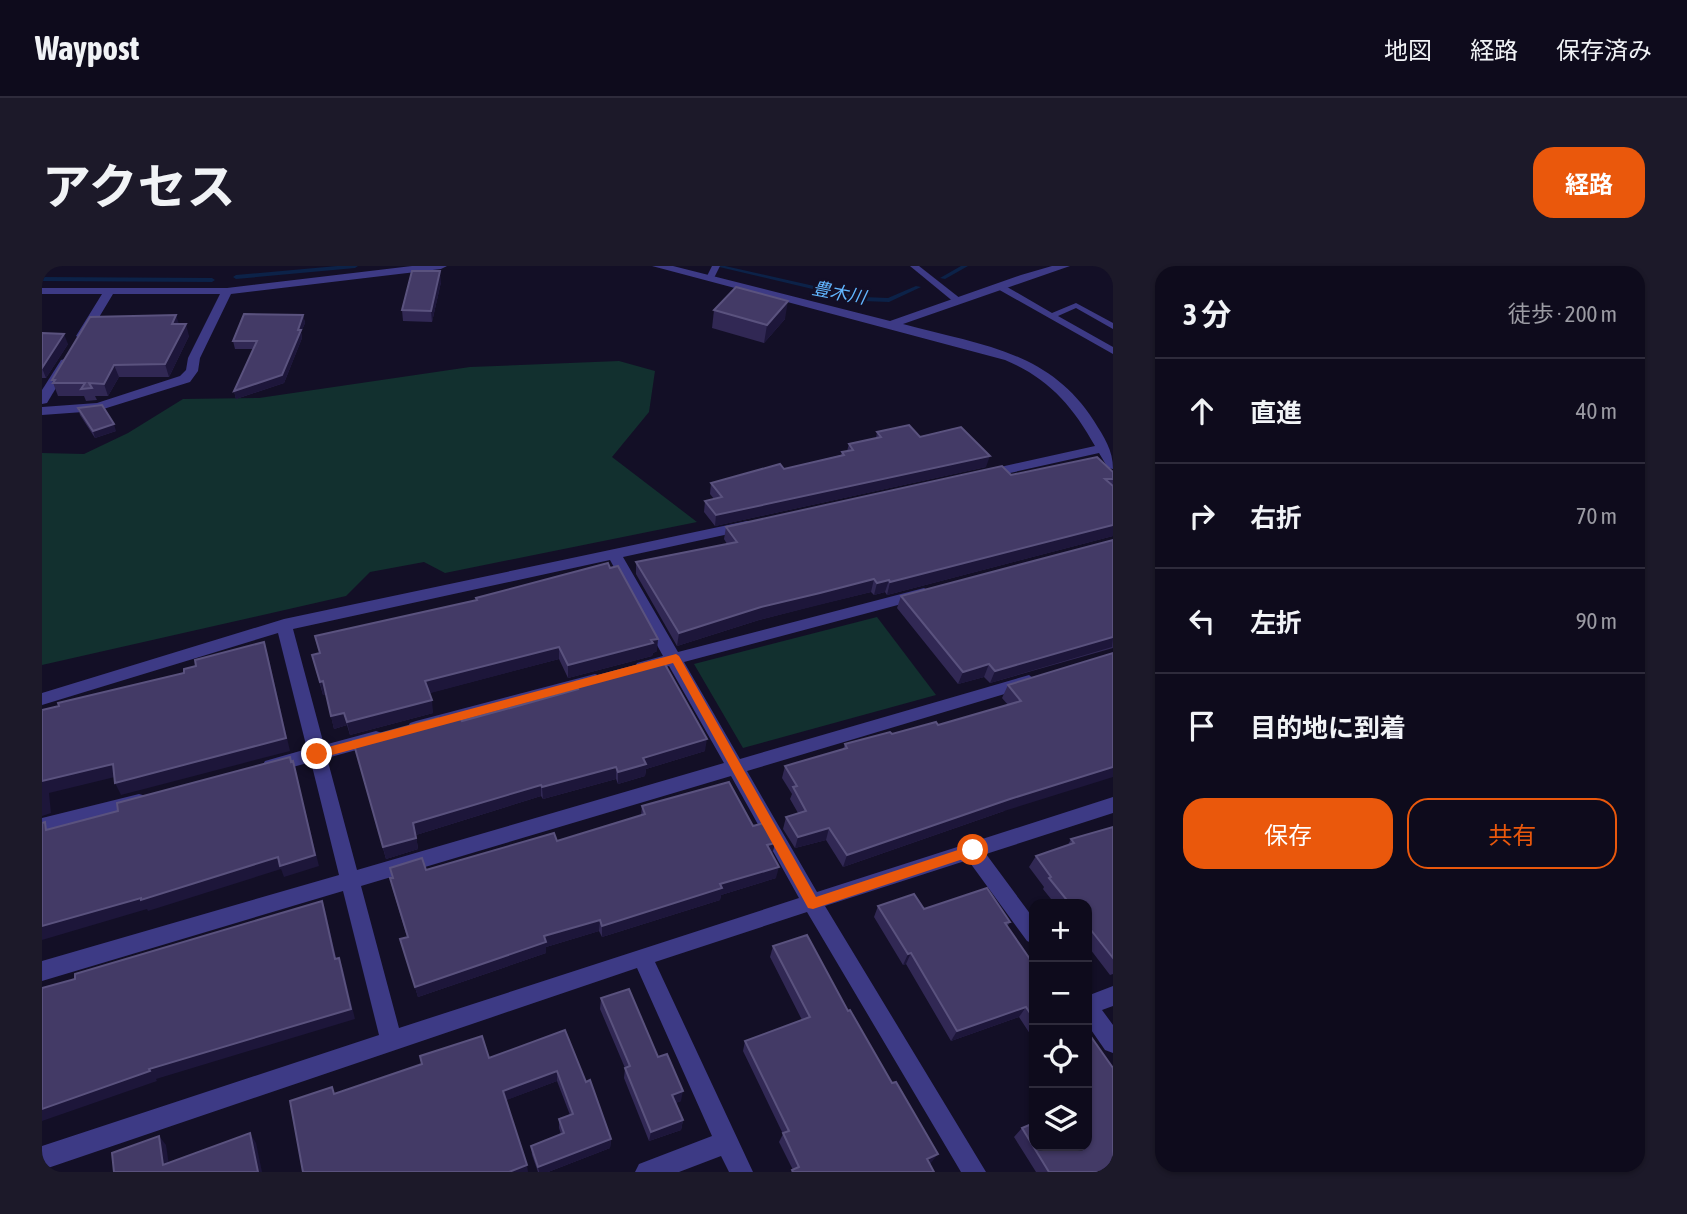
<!DOCTYPE html>
<html lang="ja">
<meta charset="utf-8">
<style>
:root{--surface:#0e0b1c;--page:#1c1929;--text:#f1f3f6;--muted:#9b9ba3;--line:#2e2b3b;--accent:#ea580c}
body{margin:0;font-family:"Asap Condensed","Noto Sans JP",sans-serif;background:var(--page);color:var(--text)}
.controls{position:absolute;right:21px;bottom:21px;display:grid;overflow:hidden;border-radius:14px;box-shadow:0 2px 5px #0004}
.controls button{width:63px;height:63px;display:grid;place-items:center;padding:0;border:0;border-bottom:2px solid var(--line);background:var(--surface);color:var(--text);font:35px sans-serif}
.stop{position:absolute;width:21px;height:21px;margin:-16px;border:5px solid #ea580c;border-radius:50%;background:#fff}
.stop.end{background:#ea580c;border-color:#fff;box-shadow:0 2px 7px #0008}
.list{margin:0;padding:0;list-style:none}
h2{display:flex;justify-content:space-between;align-items:center;height:91px;margin:0;padding:0 28px;font-size:30px}
h2 small{font-size:23px;font-weight:400;color:var(--muted)}
.list li{display:grid;grid-template-columns:46px 1fr auto;gap:21px;align-items:center;box-sizing:border-box;height:105px;padding:0 28px;border-top:2px solid var(--line)}
.list b{display:block;font-size:26px;white-space:nowrap}
.list em{font-size:23px;font-style:normal;color:var(--muted)}
.actions{display:flex;gap:14px;padding:21px 28px}
.actions a{flex:1;padding:16px 0;border:2px solid var(--accent);border-radius:21px;text-align:center;font-size:24px;color:var(--accent)}
.actions .main{background:var(--accent);color:#fff}
.icon{flex:none;width:38px;height:38px;fill:none;stroke:currentColor;stroke-width:2;stroke-linecap:round;stroke-linejoin:round}
.map{position:relative;flex:none;width:1071px;height:906px;overflow:hidden;border-radius:21px}
header{display:flex;align-items:center;gap:42px;box-sizing:border-box;height:98px;padding:0 35px;background:var(--surface);border-bottom:2px solid var(--line)}
header strong{font-size:33px}
nav{display:flex;gap:38px;margin-inline-start:auto;font-size:24px}
.intro{display:flex;align-items:center;justify-content:space-between;box-sizing:border-box;height:168px;padding:0 42px}
h1{margin:0;font-size:49px}
.button{padding:18px 32px;border-radius:21px;background:var(--accent);color:#fff;font-size:24px;font-weight:700}
main{display:flex;gap:42px;padding:0 42px}
aside{flex:1;background:var(--surface);border-radius:21px;box-shadow:0 2px 5px #0004}
.map>svg:first-child{display:block}
.green{fill:#12302f}
.lines{fill:none;stroke-linecap:round;stroke-linejoin:round}
.stream{fill:#0c2248;fill-rule:evenodd}
.service{fill:#3d3a85;fill-rule:evenodd}
.minor{fill:#3d3a85;fill-rule:evenodd}
.wall{fill:#312854}
.shaded-wall{fill:#1d163a}
.building{fill:#433a66;stroke:#5a527e;stroke-width:2}
.route{fill:#ea580c}
.labels{text-anchor:middle;stroke-width:5;stroke-linejoin:round;paint-order:stroke}
.far-water-label{font-size:18px;font-style:italic;fill:#62b6ff;stroke:#130f26}
</style>
<header>
<strong>Waypost</strong>
<nav><a>地図</a><a>経路</a><a>保存済み</a></nav>
</header>
<div class="intro"><h1>アクセス</h1><a class="button">経路</a></div>
<main>
<div class="map">
<svg width="1071" height="906" viewBox="0 0 1071 906">
<rect width="100%" height="100%" fill="#130f26"/>
<!-- green -->
<g class="green">
<polygon points="577,95 613,105 607,146 570,191 655,256 403,307 382,296 328,306 304,330 0,399 0,187 42,188 86,167 141,133 217,132 428,101"/>
<polygon points="835,351 894,429 701,482 652,398"/>
</g>
<g class="lines">
<!-- stream -->
<g class="stream">
<polygon points="295,0 316,0 313,2 194,13 191,11 194,9"/>
<polygon points="673,0 683,0 821,31 846,32 874,20 879,21 847,36 821,35"/>
<polygon points="919,0 926,0 903,13 898,12"/>
<polygon points="0,11 170,12 173,14 170,16 0,15"/>
</g>
<!-- service -->
<g class="service">
<polygon points="670,0 678,0 671,14 665,14 664,12"/>
<polygon points="868,0 877,0 919,33 919,37 913,37"/>
<polygon points="954,18 960,18 1010,47 1034,37 1071,57 1071,63 1034,42 1016,50 1071,81 1071,88 954,22"/>
</g>
<!-- minor -->
<g class="minor">
<polygon points="370,0 405,0 399,3 189,28 158,92 156,105 148,116 55,145 0,149 0,141 55,137 138,110 144,104 146,92 178,28 71,28 44,73 40,74 34,70 60,28 0,28 0,22 185,22"/>
<path d="M610,0H631L848,55L979,9L1010,0H1028L861,58C936,79 1006,83 1052,155C1062,171 1071,184 1071,203L1066,202L1057,187L941,213L936,212V206L1053,180C1030,139 1006,112 963,94Z"/>
<polygon points="23,93 29,97 5,137 0,138 0,124 19,94"/>
<path d="M705,255L710,257L712,260L710,263L581,291L636,386L882,322L890,327L882,332L642,396L698,493L987,409L995,415L993,419L705,505L775,626L1071,531V547L944,588L992,653V678L985,675L926,594L783,640L944,906H919L765,646L613,696L711,906H687L679,890L637,906H593L597,898L670,870L595,702L0,904V880L337,769L301,625L0,715V695L297,609L269,496L229,507L223,505L220,500L223,495L265,483L236,367L0,439V427L242,353ZM568,294L621,390L595,397L593,401L601,407L627,400L682,497L315,604L285,492L340,477L343,472L340,467L334,465L282,479L251,363ZM689,510L757,632L357,762L319,620Z"/>
<polygon points="553,408 559,410 561,414 559,418 374,469 368,467 365,462 368,457 374,455"/>
<polygon points="97,528 104,530 106,535 104,540 0,568 0,552"/>
<polygon points="1071,720 1071,740 1060,744 1071,759 1071,787 1063,784 1045,758 1045,730"/>
</g>
</g>
<!-- wall -->
<g class="wall">
<polygon points="399,16 390,56 361,55 360,44"/>
<polygon points="672,44 743,53 722,77 670,62"/>
<polygon points="261,49 263,57 259,66 260,72 242,117 194,133 192,125 212,83 193,83 191,75"/>
<polygon points="137,58 147,70 127,111 77,111 66,130 53,130 55,134 44,135 42,130 16,130 10,114"/>
<polygon points="0,67 26,78 4,112 0,112"/>
<polygon points="36,142 74,165 53,172 38,149"/>
<polygon points="835,166 878,171 944,201 673,260 662,246 663,235 672,233 668,228 669,217 742,203 799,189 800,186 805,185 807,178 834,172"/>
<polygon points="1071,206 1071,270 845,329 843,326 832,329 829,326 775,339 717,354 635,380 594,308 594,296 685,278 682,273 684,261 969,209"/>
<polygon points="1071,274 1071,382 948,417 942,411 916,418 855,342 859,330"/>
<polygon points="434,332 615,385 611,387 610,390 526,412 517,393 387,427 391,447 308,469 305,459 292,463 284,428 281,429 270,389 434,335"/>
<polygon points="1071,387 962,545 801,601 784,574 753,582 741,563 744,551 756,547 748,533 750,528 740,512 743,500 801,483 803,478 896,459 966,439 960,432 966,419"/>
<polygon points="533,416 663,485 604,503 603,510 576,518 574,513 501,533 499,530 374,569 376,583 344,593 311,475 397,456 420,455 472,441 533,424"/>
<polygon points="600,540 711,560 733,577 730,588 734,612 679,629 678,634 560,671 557,665 504,681 504,687 376,731 358,673 365,671 351,624 348,612 350,612 348,602 384,604 515,575 599,549"/>
<polygon points="1071,561 1071,708 1068,709 1045,679 1045,638 1013,638 1001,623 1002,621 987,601 994,590 1026,579 1029,573"/>
<polygon points="836,640 882,643 968,656 965,661 990,696 992,696 992,774 977,751 909,775 864,698 861,699 832,651"/>
<polygon points="731,680 889,897 888,898 892,906 749,906 751,904 737,876 741,868 701,785 703,775 760,754 728,691"/>
<polygon points="559,732 616,791 639,835 633,837 641,854 639,864 607,875 582,812 583,802 558,743"/>
<polygon points="523,764 544,816 569,873 568,882 506,906 496,906 490,889 489,880 519,868 517,862 517,853 528,849 515,815 464,834 293,827 447,792"/>
<polygon points="1045,765 1071,906 994,906 972,871 980,862 1045,880"/>
</g>
<!-- shaded-wall -->
<g class="shaded-wall">
<polygon points="398,5 399,16 390,56 389,45"/>
<polygon points="746,35 743,53 722,77 725,59"/>
<polygon points="134,49 138,61 130,58"/>
<polygon points="261,49 263,57 259,66 260,72 242,117 194,133 192,125 256,64"/>
<polygon points="144,58 147,70 127,111 123,98"/>
<polygon points="22,68 26,78 4,112 0,102"/>
<polygon points="72,99 77,111 66,130 62,118"/>
<polygon points="72,158 74,165 53,172 51,165"/>
<polygon points="948,190 944,201 673,260 674,249"/>
<polygon points="1071,259 1071,270 845,329 848,316"/>
<polygon points="832,313 829,326 717,354 635,380 637,367 719,341"/>
<polygon points="847,314 843,326 832,329 835,317"/>
<polygon points="1071,371 1070,381 948,417 953,405"/>
<polygon points="616,373 615,385 611,387 610,390 526,412 526,399"/>
<polygon points="222,376 226,389 248,485 79,529 73,517"/>
<polygon points="517,381 517,393 385,428 383,415"/>
<polygon points="947,398 942,411 916,418 921,406"/>
<polygon points="281,415 284,428 281,429 278,416"/>
<polygon points="390,434 391,447 308,469 305,456"/>
<polygon points="302,447 305,459 292,463 289,450"/>
<polygon points="665,473 663,485 604,503 603,510 576,518 576,506 601,492"/>
<polygon points="251,495 277,600 242,611 239,603 106,645 105,643 0,674 0,660"/>
<polygon points="71,498 77,510 7,527 9,547 0,550 0,515"/>
<polygon points="574,501 574,513 501,533 500,521"/>
<polygon points="1071,501 1071,511 962,545 801,601 805,589 968,533"/>
<polygon points="499,519 499,530 374,569 376,583 344,593 341,581 371,557"/>
<polygon points="787,562 784,574 753,582 756,571"/>
<polygon points="733,577 730,589 725,579"/>
<polygon points="737,601 734,612 679,629 678,634 560,671 560,660 678,618"/>
<polygon points="280,635 284,647 297,704 293,693"/>
<polygon points="558,654 557,665 504,681 504,687 376,731 373,721 502,670"/>
<polygon points="869,687 864,698 861,699 866,688"/>
<polygon points="297,692 301,703 313,753 114,813 115,815 0,855 0,843 107,803"/>
<polygon points="984,741 977,751 909,775 915,765"/>
<polygon points="515,805 515,815 462,835 461,825"/>
<polygon points="641,825 639,835 628,839 630,829"/>
<polygon points="641,854 639,864 607,875 609,866"/>
<polygon points="208,867 214,877 220,906 216,906"/>
<polygon points="117,870 124,879 128,906 121,899"/>
<polygon points="569,873 568,882 506,906 497,906 496,901"/>
<polygon points="896,888 889,897 878,902 885,893"/>
<polygon points="485,899 486,906 467,906"/>
</g>
<!-- building -->
<g class="building">
<polygon points="370,5 398,5 389,45 360,44"/>
<polygon points="694,21 746,35 725,59 672,44"/>
<polygon points="202,48 261,49 256,64 259,64 240,109 192,125 215,75 191,75"/>
<polygon points="134,49 130,58 144,58 123,98 72,99 62,118 47,117 50,122 39,123 43,117 11,117 13,114 10,114 48,51"/>
<polygon points="0,67 22,68 0,102"/>
<polygon points="60,139 72,158 51,165 36,142"/>
<polygon points="867,159 878,171 919,161 948,190 674,249 663,235 680,231 669,217 738,198 742,203 802,189 800,186 811,184 807,178 839,171 835,166"/>
<polygon points="1055,191 1071,206 1071,213 1063,213 1071,220 1071,259 848,316 847,314 835,317 832,313 778,327 719,341 637,367 594,296 695,276 684,261 960,200 969,209"/>
<polygon points="1071,274 1071,371 953,405 947,398 921,406 859,330"/>
<polygon points="566,297 568,302 576,300 616,373 609,374 611,377 526,399 517,381 383,415 390,434 305,456 302,447 289,450 281,415 278,416 270,389 278,387 273,370 435,334 434,332"/>
<polygon points="222,376 244,472 73,517 71,498 0,515 0,444 17,440 16,437 142,407 142,403 154,400 153,394"/>
<polygon points="1071,387 1071,501 968,533 805,589 787,562 756,571 744,551 764,545 751,521 755,520 743,500 805,482 803,478 848,466 850,468 894,456 896,459 979,435 966,419"/>
<polygon points="620,393 665,473 601,492 604,498 576,506 574,501 500,521 499,519 371,557 374,572 341,581 311,475 396,452 397,456 418,451 420,455 472,441 536,423 533,416"/>
<polygon points="248,491 249,496 251,495 273,589 238,600 236,591 99,634 99,632 0,660 0,557 3,556 4,564 76,545 75,537"/>
<polygon points="687,516 711,560 722,557 733,577 725,579 737,601 678,618 680,622 560,660 558,654 502,670 504,676 373,721 358,673 366,671 348,612 351,612 348,602 380,592 384,604 512,567 515,575 603,548 600,540"/>
<polygon points="1071,561 1071,692 1045,659 1045,638 1028,638 1007,612 1009,611 994,590 1032,577 1029,573"/>
<polygon points="945,622 968,656 963,657 990,696 992,696 992,753 984,741 915,765 869,687 866,688 836,640 872,628 882,643"/>
<polygon points="280,635 293,693 297,692 309,743 107,803 108,805 0,843 0,722 33,713 33,708"/>
<polygon points="765,669 806,745 808,744 850,817 854,816 896,888 885,893 892,906 751,906 750,904 757,901 741,867 747,865 703,775 768,751 731,680"/>
<polygon points="587,723 616,791 625,788 641,825 630,829 641,854 609,866 583,802 588,800 559,732"/>
<polygon points="523,764 544,816 548,814 569,873 496,901 489,880 522,867 517,853 531,848 515,805 461,825 485,899 467,906 261,906 248,835 290,821 292,828 380,798 378,790 440,770 447,792"/>
<polygon points="1045,765 1071,802 1071,906 1007,906 980,862 992,857 992,880 1045,880 1045,834 1048,832 1045,828"/>
<polygon points="208,867 216,906 72,906 70,887 117,870 121,899"/>
</g>
<!-- route -->
<polygon class="route" points="634,388 637,390 774,631 931,579 937,584 936,588 771,643 766,642 631,397 275,493 269,488 275,484"/>
<g class="labels">
<!-- far-water labels -->
<g class="far-water-label">
<text transform="translate(797 27) rotate(11)" y="6">豊木川</text>
</g>
</g>
</svg>
<div class="controls">
<button>+</button>
<button>−</button>
<button><svg class="icon" aria-label="locate" viewBox="0 0 24 24"><circle cx="12" cy="12" r="6"/><path d="M12 2v4M12 18v4M2 12h4M18 12h4"/></svg></button>
<button><svg class="icon" aria-label="layers" viewBox="0 0 24 24"><path d="M12 4l9 5-9 5-9-5zM3 14l9 5 9-5"/></svg></button>
</div>
<div class="stop" style="left:931px;top:584px"></div>
<div class="stop end" style="left:275px;top:488px"></div>
</div>
<aside>
<h2>3 分<small>徒歩 · 200 m</small></h2>
<ul class="list">
<li><svg class="icon" aria-label="ahead" viewBox="0 0 24 24"><path d="M12 20V5M6 11l6-6 6 6"/></svg><div><b>直進</b></div><em>40 m</em></li>
<li><svg class="icon" aria-label="right" viewBox="0 0 24 24"><path d="M7 20v-9h11M14 6l5 5-5 5"/></svg><div><b>右折</b></div><em>70 m</em></li>
<li><svg class="icon" aria-label="left" viewBox="0 0 24 24"><path d="M17 20v-9H6M10 6l-5 5 5 5"/></svg><div><b>左折</b></div><em>90 m</em></li>
<li><svg class="icon" aria-label="arrive" viewBox="0 0 24 24"><path d="M6 21V4h12l-3 4 3 4H6"/></svg><div><b>目的地に到着</b></div></li>
</ul>
<div class="actions"><a class="main">保存</a><a>共有</a></div>
</aside>
</main>
